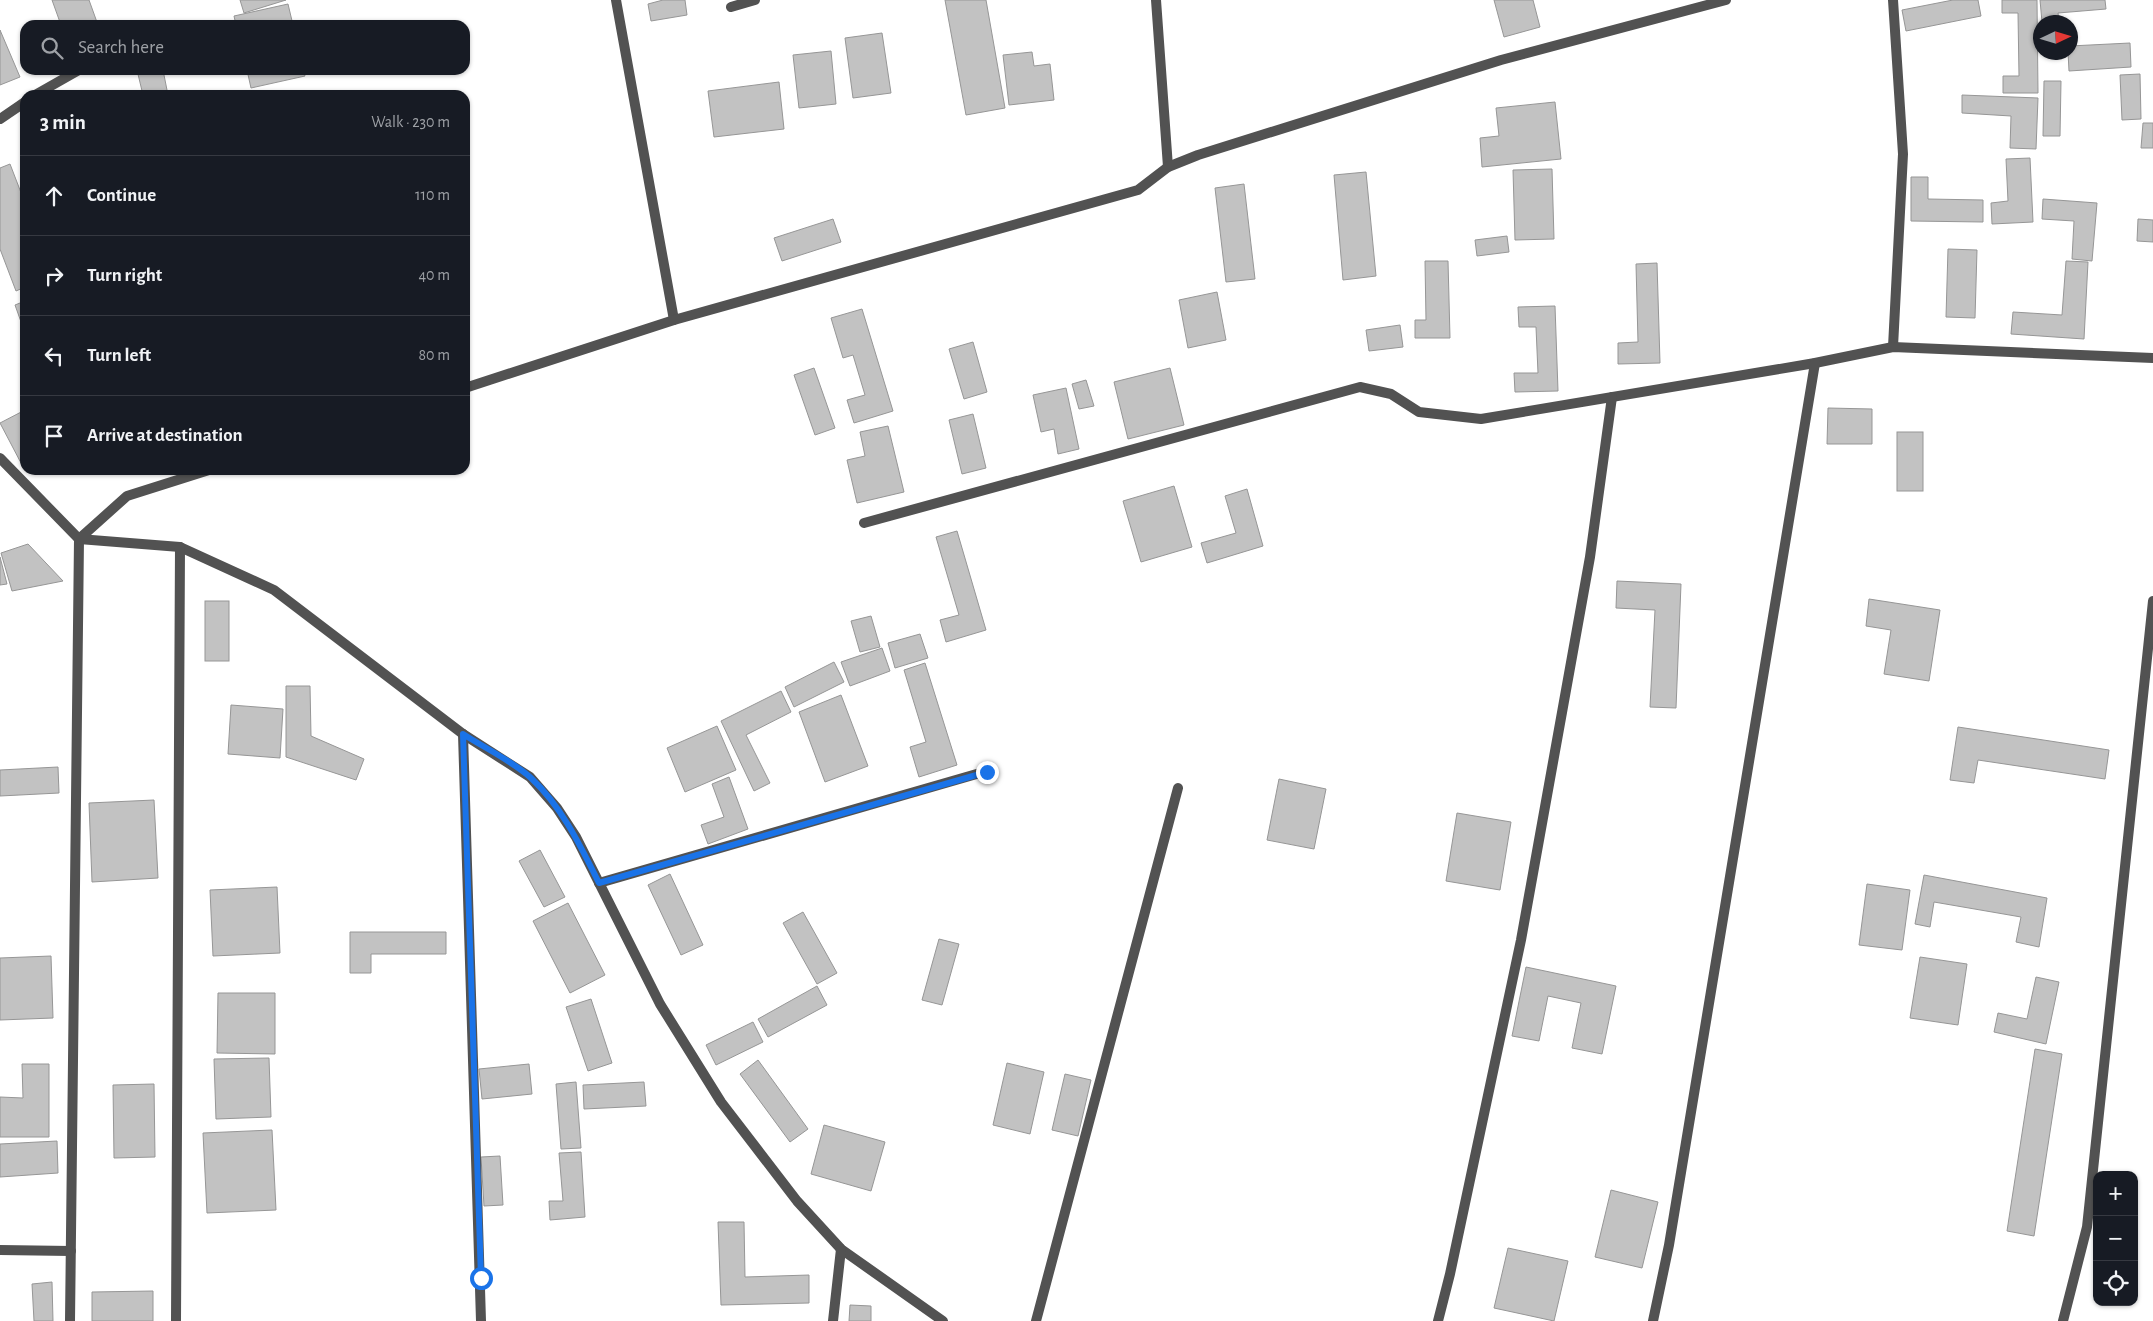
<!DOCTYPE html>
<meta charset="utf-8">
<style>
:root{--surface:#171b24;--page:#20242c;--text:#f1f3f6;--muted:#9ea1a6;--line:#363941}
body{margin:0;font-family:"Alegreya Sans",sans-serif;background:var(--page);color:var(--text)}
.controls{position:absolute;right:15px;bottom:15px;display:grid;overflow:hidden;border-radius:10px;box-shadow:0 1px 4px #0004}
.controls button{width:45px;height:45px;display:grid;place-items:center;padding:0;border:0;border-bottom:1px solid var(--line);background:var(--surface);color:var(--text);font:25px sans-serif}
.compass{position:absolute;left:2033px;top:15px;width:45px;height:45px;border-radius:50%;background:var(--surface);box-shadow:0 1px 4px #0004;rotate:86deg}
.stop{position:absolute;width:15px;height:15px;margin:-11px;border:4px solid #1a73e8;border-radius:50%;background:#fff}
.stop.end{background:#1a73e8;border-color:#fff;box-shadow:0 1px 5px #0008}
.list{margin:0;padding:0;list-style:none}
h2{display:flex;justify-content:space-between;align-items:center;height:65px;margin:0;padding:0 20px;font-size:21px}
h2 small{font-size:16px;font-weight:400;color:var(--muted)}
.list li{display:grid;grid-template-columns:32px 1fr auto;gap:15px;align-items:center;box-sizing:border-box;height:80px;padding:0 20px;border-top:1px solid var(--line)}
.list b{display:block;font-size:19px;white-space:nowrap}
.list em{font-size:16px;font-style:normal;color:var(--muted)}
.icon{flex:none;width:28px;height:28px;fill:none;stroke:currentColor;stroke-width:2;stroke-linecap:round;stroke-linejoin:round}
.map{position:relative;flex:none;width:2153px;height:1321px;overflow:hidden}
.search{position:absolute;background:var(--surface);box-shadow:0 1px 4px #0004;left:20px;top:20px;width:450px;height:55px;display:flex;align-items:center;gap:12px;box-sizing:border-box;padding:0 18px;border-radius:15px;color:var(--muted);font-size:19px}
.panel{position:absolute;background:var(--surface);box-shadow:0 1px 4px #0004;left:20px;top:90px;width:450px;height:385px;border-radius:15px}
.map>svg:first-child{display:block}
.building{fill:#c2c2c2;stroke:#969696}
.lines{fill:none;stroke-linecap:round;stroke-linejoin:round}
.minor{stroke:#525252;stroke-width:10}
.route{stroke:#1a73e8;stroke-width:6}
</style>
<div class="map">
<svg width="2153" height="1321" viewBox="0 0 2153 1321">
<rect width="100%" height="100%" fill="#fff"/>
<!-- building -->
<g class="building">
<polygon points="52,0 89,0 98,25 61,25"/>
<polygon points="240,0 286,0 244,13"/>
<polygon points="663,0 685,0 687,15 651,21 648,4"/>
<polygon points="945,0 986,0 1005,108 966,115"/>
<polygon points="1494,0 1533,0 1540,27 1504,37"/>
<polygon points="1953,0 1978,0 1981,16 1906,31 1902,10"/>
<polygon points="2002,0 2037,0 2038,93 2003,93 2003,76 2019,76 2018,13 2002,13"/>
<polygon points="2040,0 2105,0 2106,9 2058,13 2059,22 2042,22"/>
<polygon points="288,4 293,25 236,25 234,16"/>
<polygon points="0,30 20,77 0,85"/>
<polygon points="882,33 891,93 853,98 845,38"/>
<polygon points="2130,43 2131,67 2069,71 2068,52 2070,52 2070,46"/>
<polygon points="831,51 836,104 799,108 793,55"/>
<polygon points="1032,52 1034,66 1050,64 1054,100 1009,105 1003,55"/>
<polygon points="137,70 163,70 168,95 143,95"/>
<polygon points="247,70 303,70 305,76 251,88"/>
<polygon points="2140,74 2141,119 2122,120 2120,75"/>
<polygon points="2044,81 2061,81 2060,136 2043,136"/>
<polygon points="779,82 784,129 714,137 708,91"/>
<polygon points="1962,95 2038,98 2036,149 2010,148 2011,116 1962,113"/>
<polygon points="1555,102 1561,159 1482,167 1480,138 1499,136 1496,108"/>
<polygon points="2143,123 2153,123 2153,148 2141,148"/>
<polygon points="2030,158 2033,222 1992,224 1991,203 2008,201 2006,159"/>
<polygon points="10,164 25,203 25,287 16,291 0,249 0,168"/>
<polygon points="1552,169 1554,239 1515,240 1513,170"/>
<polygon points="1366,172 1376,276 1343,280 1334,175"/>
<polygon points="1911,177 1928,177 1928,199 1983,200 1983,222 1911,221"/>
<polygon points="1244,184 1255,279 1226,282 1215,188"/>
<polygon points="2043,199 2097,203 2092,261 2072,259 2074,221 2042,219"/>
<polygon points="833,219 841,242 782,261 774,238"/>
<polygon points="2138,219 2153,220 2153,242 2137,241"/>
<polygon points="1507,236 1509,252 1477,256 1475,240"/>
<polygon points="1948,249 1977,250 1975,318 1946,317"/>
<polygon points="1425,261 1448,261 1450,338 1415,338 1415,320 1426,320"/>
<polygon points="2066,261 2088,262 2084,339 2011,334 2013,312 2062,315"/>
<polygon points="1657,263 1660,363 1618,364 1618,343 1638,342 1636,264"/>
<polygon points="1217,292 1226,340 1188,348 1179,300"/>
<polygon points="25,301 25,333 15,305"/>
<polygon points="1555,306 1558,391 1515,392 1514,373 1538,373 1536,327 1519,327 1518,307"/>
<polygon points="862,309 893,411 854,423 847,400 865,395 853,355 843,358 831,318"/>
<polygon points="1400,325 1403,347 1369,351 1366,330"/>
<polygon points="973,342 987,392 964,399 949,349"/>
<polygon points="814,368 835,428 815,435 794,375"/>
<polygon points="1170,368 1184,425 1128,439 1114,382"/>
<polygon points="1086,380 1094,406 1079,409 1072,384"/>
<polygon points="1066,388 1079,449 1058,454 1054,429 1041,432 1033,395"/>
<polygon points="1828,408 1872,409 1872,444 1827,444"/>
<polygon points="25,410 25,461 21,463 0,423"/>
<polygon points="973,414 986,468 962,474 949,420"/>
<polygon points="888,426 904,492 857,503 847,460 865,456 860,432"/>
<rect x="1897" y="432" width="26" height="59"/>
<polygon points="1174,486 1192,547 1141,562 1123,501"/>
<polygon points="1247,489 1263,546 1207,563 1201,543 1236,533 1225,496"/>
<polygon points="957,531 986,630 946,642 940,620 959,615 936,537"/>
<polygon points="28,544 63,581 12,591 1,553"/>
<polygon points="0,557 7,584 0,585"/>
<polygon points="1617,581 1681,584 1676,708 1650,707 1655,610 1616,608"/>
<polygon points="1869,599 1940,610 1929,681 1884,674 1891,630 1866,626"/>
<rect x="205" y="601" width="24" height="60"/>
<polygon points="871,616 880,647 860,652 851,621"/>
<polygon points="920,634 928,658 895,668 888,643"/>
<polygon points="882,648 890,671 850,686 841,662"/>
<polygon points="834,662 844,682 794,707 785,687"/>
<polygon points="925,663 957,765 919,777 910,747 926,742 904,670"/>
<polygon points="286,686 310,686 311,736 364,759 356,780 286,757"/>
<polygon points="781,691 791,712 746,735 770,783 754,791 721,721"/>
<polygon points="841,695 868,766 825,782 799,712"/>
<polygon points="231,705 283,709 280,758 228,754"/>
<polygon points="717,726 736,770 685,792 667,748"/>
<polygon points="1958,727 2109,750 2105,779 1978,760 1974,783 1950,780"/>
<polygon points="58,767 59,793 0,796 0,770"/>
<polygon points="729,777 748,829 708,844 701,825 724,817 712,784"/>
<polygon points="1279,779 1326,789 1314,849 1267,840"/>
<polygon points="154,800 158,878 92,882 89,803"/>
<polygon points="1457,813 1511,822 1500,890 1446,881"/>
<polygon points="540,850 565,897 544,907 519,861"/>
<polygon points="670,874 703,945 681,955 648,885"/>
<polygon points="1924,875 2047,898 2039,947 2016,942 2021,917 1934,902 1930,927 1915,924"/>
<polygon points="1867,884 1910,890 1902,950 1859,945"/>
<polygon points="277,887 280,953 213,956 210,890"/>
<polygon points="568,903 605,975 570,993 533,921"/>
<polygon points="803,912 837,973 817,984 783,923"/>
<polygon points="350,932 446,932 446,954 371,954 371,973 350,973"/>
<polygon points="939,939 959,944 942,1005 922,1000"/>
<polygon points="51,956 53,1018 0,1020 0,958"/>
<polygon points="1920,957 1967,964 1958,1025 1910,1018"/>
<polygon points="1526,967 1616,986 1602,1054 1572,1048 1581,1003 1548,996 1539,1041 1512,1036"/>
<polygon points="2036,977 2059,982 2046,1044 1994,1032 1998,1013 2027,1019"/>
<polygon points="817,986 827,1005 768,1037 758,1019"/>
<polygon points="218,993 275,993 275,1054 217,1053"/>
<polygon points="591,999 612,1063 588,1071 566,1007"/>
<polygon points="753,1022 763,1042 716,1065 706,1045"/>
<polygon points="2035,1049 2062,1054 2034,1236 2007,1231"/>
<polygon points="269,1058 271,1117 216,1119 214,1059"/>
<polygon points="758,1060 808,1129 790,1142 740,1074"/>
<polygon points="1007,1063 1044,1072 1030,1134 993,1125"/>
<polygon points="22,1064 49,1064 49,1137 0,1137 0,1097 23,1098"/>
<polygon points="529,1064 532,1094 482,1099 479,1069"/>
<polygon points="1065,1074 1091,1080 1078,1136 1052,1130"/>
<polygon points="576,1082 581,1148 561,1149 556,1084"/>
<polygon points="644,1082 646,1106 584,1109 583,1085"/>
<polygon points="154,1084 155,1157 114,1158 113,1085"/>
<polygon points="824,1125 885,1142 871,1191 811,1174"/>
<polygon points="272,1130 276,1210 207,1213 203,1133"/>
<polygon points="57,1141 58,1173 0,1177 0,1144"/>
<polygon points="581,1152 585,1217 550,1220 549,1201 563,1201 559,1153"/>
<polygon points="500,1156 503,1205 484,1206 481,1157"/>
<polygon points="1611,1190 1658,1202 1642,1268 1595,1257"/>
<polygon points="718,1222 744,1222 745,1277 809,1275 809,1303 721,1305"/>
<polygon points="1508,1248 1568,1261 1554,1321 1494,1308"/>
<polygon points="52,1282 53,1321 34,1321 32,1284"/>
<polygon points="153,1291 153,1321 92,1321 92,1292"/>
<polygon points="850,1305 871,1306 871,1321 849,1321"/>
</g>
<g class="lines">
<!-- minor -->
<g class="minor">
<polyline points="616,0 674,320"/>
<polyline points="1156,0 1168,167"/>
<polyline points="731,7 755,0"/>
<polyline points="35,95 79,70"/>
<polyline points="0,119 25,102"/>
<polyline points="1893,347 1903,154 1893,0"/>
<polyline points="465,388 674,320 1138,190 1168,167 1198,155 1501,60 1726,0"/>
<polyline points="0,458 79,539 180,547 274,590 463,734 530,777 557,808 576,837 660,1004 721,1102 797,1201 841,1249 943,1321"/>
<polyline points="864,523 1360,387 1391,394 1419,412 1481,419 1815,363 1893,347 2153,358"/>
<polyline points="463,734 481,1321"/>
<polyline points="599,883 987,771"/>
<polyline points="0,1250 71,1251"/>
<polyline points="70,1321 79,539 127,496 209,470"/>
<polyline points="176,1321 180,547"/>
<polyline points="833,1321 841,1249"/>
<polyline points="1036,1321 1178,788"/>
<polyline points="1438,1321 1450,1274 1521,940 1590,557 1612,397"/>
<polyline points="1653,1321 1669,1245 1815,363"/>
<polyline points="2063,1321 2087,1227 2153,601"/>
</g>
</g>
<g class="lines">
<!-- route -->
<path class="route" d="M481,1278L463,734C483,747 514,762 531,778C562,807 580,845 599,883L987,772"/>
</g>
</svg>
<div class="controls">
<button>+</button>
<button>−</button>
<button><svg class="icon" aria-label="locate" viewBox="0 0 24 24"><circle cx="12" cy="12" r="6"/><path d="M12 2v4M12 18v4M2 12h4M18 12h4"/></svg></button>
</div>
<svg class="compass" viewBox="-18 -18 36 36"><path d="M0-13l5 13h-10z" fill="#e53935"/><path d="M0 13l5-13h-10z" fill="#9ea1a6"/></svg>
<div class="stop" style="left:481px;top:1278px"></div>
<div class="stop end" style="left:987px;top:772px"></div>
<div class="search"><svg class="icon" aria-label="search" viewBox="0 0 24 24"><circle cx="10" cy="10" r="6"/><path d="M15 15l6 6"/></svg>Search here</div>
<section class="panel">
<h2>3 min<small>Walk · 230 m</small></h2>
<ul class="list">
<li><svg class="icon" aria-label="ahead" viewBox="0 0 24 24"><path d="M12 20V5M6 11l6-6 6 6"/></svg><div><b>Continue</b></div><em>110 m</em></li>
<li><svg class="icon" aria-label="right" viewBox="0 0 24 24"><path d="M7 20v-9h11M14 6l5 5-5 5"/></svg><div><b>Turn right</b></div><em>40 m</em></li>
<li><svg class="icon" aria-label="left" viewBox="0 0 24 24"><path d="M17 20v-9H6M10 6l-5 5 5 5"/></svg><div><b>Turn left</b></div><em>80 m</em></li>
<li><svg class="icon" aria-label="arrive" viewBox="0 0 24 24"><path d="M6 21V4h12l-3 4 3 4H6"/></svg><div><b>Arrive at destination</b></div></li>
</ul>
</section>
</div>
